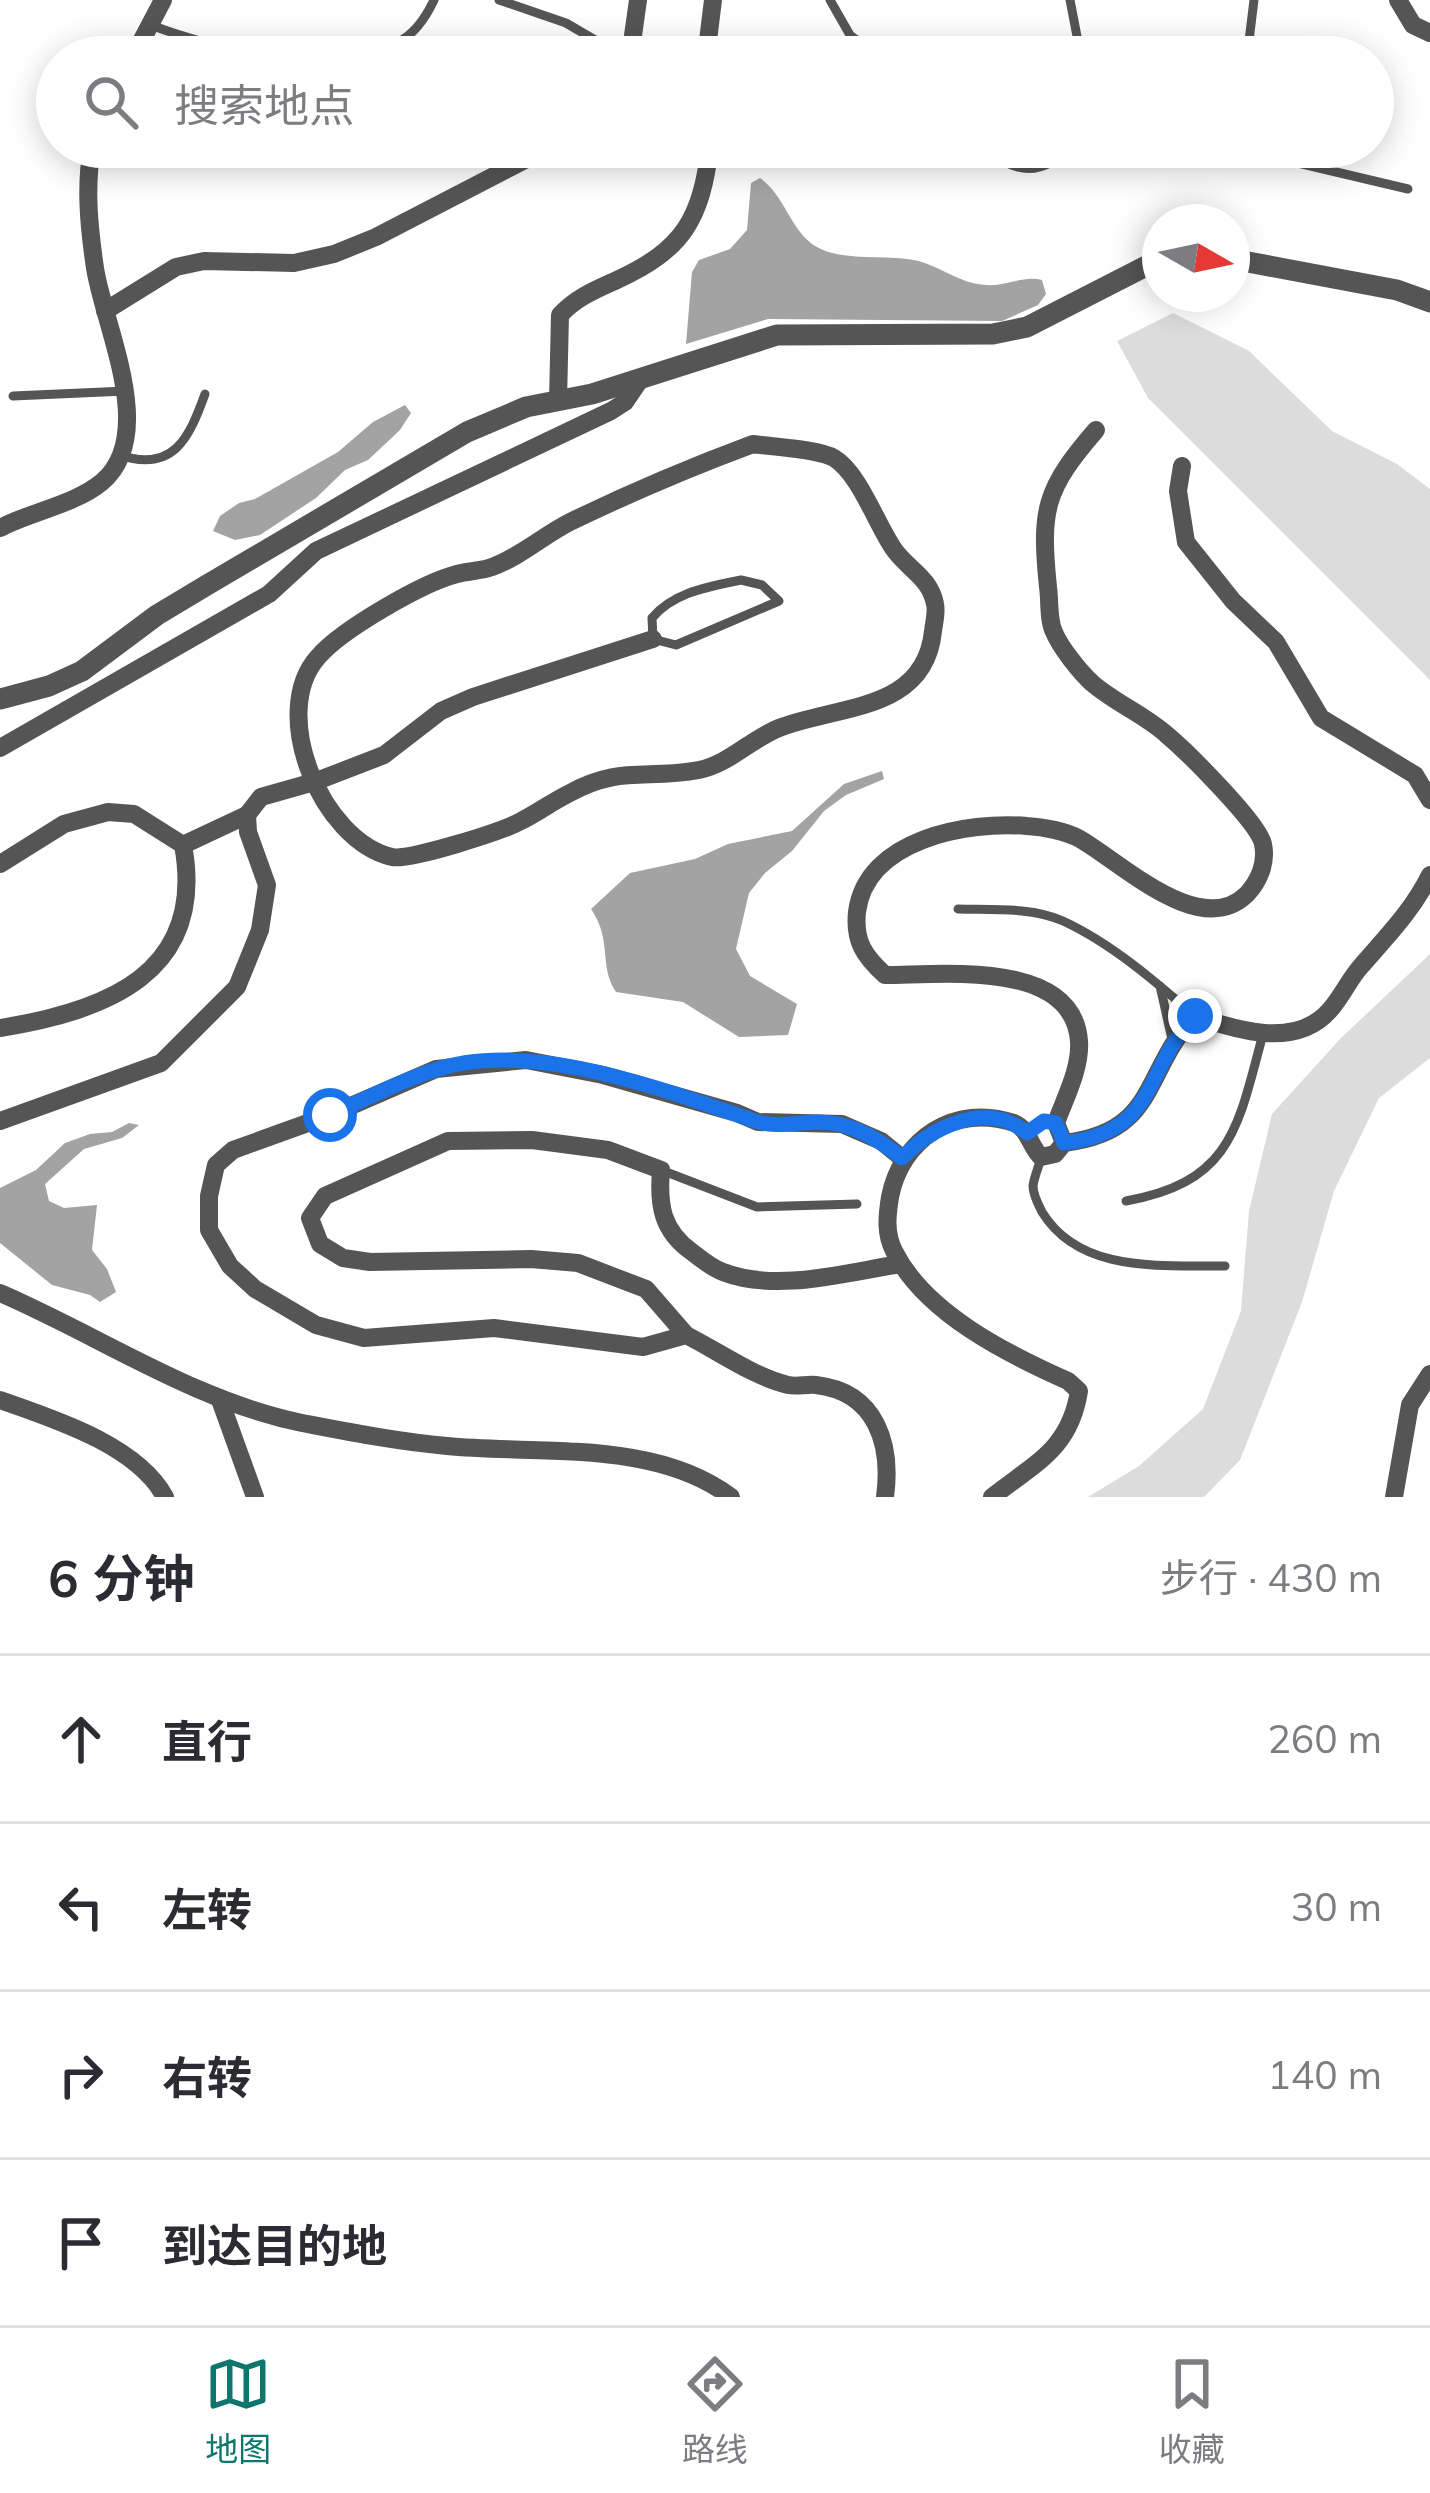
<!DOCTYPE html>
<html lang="zh">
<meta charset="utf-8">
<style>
:root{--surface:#fff;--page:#f7f7f7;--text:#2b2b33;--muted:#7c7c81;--line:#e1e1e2;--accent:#0f766e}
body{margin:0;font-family:Mulish,"Noto Sans SC",sans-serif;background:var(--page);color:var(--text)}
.compass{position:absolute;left:1142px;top:204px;width:108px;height:108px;border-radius:50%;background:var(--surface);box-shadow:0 6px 30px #0003;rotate:99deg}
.stop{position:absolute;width:36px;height:36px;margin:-27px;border:9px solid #1a73e8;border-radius:50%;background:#fff}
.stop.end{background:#1a73e8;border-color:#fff;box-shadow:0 3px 12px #0008}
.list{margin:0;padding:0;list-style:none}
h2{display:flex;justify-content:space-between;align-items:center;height:156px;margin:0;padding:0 48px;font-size:51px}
h2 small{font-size:39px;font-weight:400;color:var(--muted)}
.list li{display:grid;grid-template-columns:78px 1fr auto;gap:36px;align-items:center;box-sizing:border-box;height:168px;padding:0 48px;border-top:3px solid var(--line)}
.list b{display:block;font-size:45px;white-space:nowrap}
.list em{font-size:39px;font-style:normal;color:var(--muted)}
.icon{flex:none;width:66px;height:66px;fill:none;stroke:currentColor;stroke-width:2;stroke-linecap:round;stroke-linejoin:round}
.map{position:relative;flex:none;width:1430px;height:1497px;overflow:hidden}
.search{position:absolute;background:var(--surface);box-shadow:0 6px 30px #0003;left:36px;right:36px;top:36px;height:132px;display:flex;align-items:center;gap:30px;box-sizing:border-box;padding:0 42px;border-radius:66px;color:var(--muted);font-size:45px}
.sheet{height:828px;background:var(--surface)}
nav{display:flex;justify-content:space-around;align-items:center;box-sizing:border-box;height:168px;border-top:3px solid var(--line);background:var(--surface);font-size:33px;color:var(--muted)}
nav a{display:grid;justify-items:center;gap:6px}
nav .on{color:var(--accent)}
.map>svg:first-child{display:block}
.green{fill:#dcdcdc}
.water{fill:#a3a3a3}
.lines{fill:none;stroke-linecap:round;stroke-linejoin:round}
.service{stroke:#555;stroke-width:9}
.minor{stroke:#555;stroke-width:18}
.tertiary{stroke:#555;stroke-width:21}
.route{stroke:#1a73e8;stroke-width:15}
</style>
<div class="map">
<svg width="1430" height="1497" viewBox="0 0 1430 1497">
<rect width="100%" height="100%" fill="#fff"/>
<!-- green -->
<g class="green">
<polygon points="1173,313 1249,351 1332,431 1397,464 1430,489 1430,680 1148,398 1117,341"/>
<polygon points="1430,954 1430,1058 1379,1098 1334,1191 1302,1302 1240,1460 1204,1497 1088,1497 1139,1466 1203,1409 1241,1311 1249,1211 1272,1114 1340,1039"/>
</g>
<!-- water -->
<g class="water">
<path d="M760,178C784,195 789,226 812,244C839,263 883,254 914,260C939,265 960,284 986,285C1005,287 1023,275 1042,280L1046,294L1038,305L1002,321L768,319L686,344L692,272L699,260L730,249L747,230L751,183Z"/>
<polygon points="405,405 411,413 400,430 368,460 345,470 316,498 260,535 235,540 213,531 220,516 239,503 255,499 338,452 373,422"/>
<path d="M882,771L884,779L846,795L824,811L792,851L765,873L749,893L736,949L750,976L797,1004L788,1035L739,1037L683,1002L616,992C598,965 613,941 591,909L630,873L695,859L728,844L792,831L844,784Z"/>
<polygon points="129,1123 139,1125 122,1138 84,1149 45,1184 49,1201 64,1208 97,1205 92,1250 107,1269 116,1292 100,1302 90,1295 52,1285 0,1243 0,1188 36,1170 65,1143 90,1134 112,1132"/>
</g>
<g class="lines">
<!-- service -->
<g class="service">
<polyline points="499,0 566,23 624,57"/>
<polyline points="830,0 850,35 879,57"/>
<polyline points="1070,0 1081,57"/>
<path d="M149,24C211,50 335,74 398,42C415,34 426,17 434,0"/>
<polyline points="1247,57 1254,0"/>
<path d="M990,147C1006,168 1028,175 1052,162L1057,147"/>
<polyline points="1269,147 1281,159 1408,189"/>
<polyline points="13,396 126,391"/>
<path d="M119,455C174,473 189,438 205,394"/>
<path d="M741,580L762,585L779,601L676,645L653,639L652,618C674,592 708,587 741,580Z"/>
<path d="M958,909C992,910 1032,907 1063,921C1111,943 1156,982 1195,1016"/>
<polyline points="1160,986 1172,1039"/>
<path d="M1041,1158C1039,1166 1034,1177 1033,1186C1033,1195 1038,1204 1042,1212C1080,1274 1162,1265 1225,1266"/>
<polyline points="661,1170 757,1207 857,1204"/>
<path d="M1126,1201C1232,1182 1238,1127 1263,1034"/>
</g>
<!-- minor -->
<g class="minor">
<polyline points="1398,0 1413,25 1430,33"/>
<polyline points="133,57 163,0"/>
<polyline points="630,57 638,0"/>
<polyline points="706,57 713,0"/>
<polyline points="105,311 176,267 204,261 294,263 334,254 376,237 550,147"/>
<path d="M558,401L560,315C577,297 595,290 617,280C684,249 701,219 710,147"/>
<path d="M753,444C773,447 818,449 834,458C859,473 876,523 893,548C907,569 930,577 935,604C937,612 934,623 933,631C925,712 838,705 779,728C751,739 729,764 699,770C646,780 620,765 568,794C552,802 537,813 521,821C503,831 409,861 392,857C322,841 268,713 318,657C341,630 422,583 457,574C468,571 481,571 492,567C520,557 544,535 570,522C630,493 691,467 753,444Z"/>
<polyline points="1182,466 1178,491 1186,542 1233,601 1276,642 1321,718 1415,775 1430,800"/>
<path d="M0,528C32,511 74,505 102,482C158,434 104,327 95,268C89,227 85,188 92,147"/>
<polyline points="0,748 269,594 316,551 611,411 625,402 642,377"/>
<polyline points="183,845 247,815"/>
<path d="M0,864L64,824L108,812L134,814L183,845C207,974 105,1011 0,1028"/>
<polyline points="0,1121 161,1063 237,987 260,930 267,885 248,832 247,815 261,797 314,782 384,755 441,711 473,697 653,639"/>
<path d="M1064,1143L1056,1123C1065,1098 1081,1068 1079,1041C1073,959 942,975 885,975C864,956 854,941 857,912C866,839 968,821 1027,826C1043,827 1066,831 1080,839C1123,864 1201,940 1247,894C1259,881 1267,863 1263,844C1259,823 1186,751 1167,735C1145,715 1115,703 1092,683C1080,672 1060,647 1054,632C1048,620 1050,600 1048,587C1040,509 1045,489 1096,430"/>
<path d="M0,1293C102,1337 192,1400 302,1423C349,1432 399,1442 447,1446C539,1455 654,1439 731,1497"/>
<path d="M686,1335L646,1289L578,1263L531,1259L370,1262L343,1258L320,1244L310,1218L325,1196L448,1141L532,1140L608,1150L661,1170C658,1205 662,1231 692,1252C701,1259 712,1268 723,1272C777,1293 847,1272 901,1264"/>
<path d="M0,1400C54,1419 137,1445 165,1497"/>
<polyline points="220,1400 255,1497"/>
<path d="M885,1497C892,1445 877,1392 816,1385C807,1384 797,1387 788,1385C754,1377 718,1351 686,1335L643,1347L494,1328L364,1338L316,1325L255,1289L230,1266L209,1230V1196L216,1165L233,1150L330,1115L436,1069L526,1060L603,1075L737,1113L758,1122L842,1124L881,1141L902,1158"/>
<path d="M992,1497C1035,1463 1070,1449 1079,1391L1068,1381C1007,1354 925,1313 894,1251C885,1233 887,1216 890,1197C901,1139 955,1103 1014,1123C1029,1129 1030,1147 1041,1157L1055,1154L1064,1143C1159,1132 1142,1071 1195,1016C1236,1030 1295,1049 1329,1011C1342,997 1349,979 1362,965C1388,935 1412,911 1430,875"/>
<polyline points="1394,1497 1410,1405 1430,1374"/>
</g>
<!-- tertiary -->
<g class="tertiary">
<polyline points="1232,259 1397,290 1430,302"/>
<polyline points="0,699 49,686 82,671 157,615 207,585 467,432 526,407 592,394 777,335 993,334 1027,327 1160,259"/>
</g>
</g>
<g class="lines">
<!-- route -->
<path class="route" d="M330,1115C364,1100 397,1082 432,1071C529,1037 663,1090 755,1121C775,1128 798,1122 819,1122C851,1122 878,1139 902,1158C933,1126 988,1100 1027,1133L1044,1121L1056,1123L1064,1143C1159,1132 1142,1071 1195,1016"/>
</g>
</svg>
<svg class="compass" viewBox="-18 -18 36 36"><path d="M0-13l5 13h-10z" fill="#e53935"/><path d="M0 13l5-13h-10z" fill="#7c7c81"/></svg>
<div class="stop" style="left:330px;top:1115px"></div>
<div class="stop end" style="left:1195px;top:1016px"></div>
<div class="search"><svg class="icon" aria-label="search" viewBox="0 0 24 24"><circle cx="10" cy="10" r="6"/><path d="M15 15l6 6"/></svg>搜索地点</div>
</div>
<section class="sheet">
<h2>6 分钟<small>步行 · 430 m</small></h2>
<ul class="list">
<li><svg class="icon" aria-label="ahead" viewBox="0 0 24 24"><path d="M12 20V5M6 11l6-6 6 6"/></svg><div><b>直行</b></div><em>260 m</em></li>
<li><svg class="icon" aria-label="left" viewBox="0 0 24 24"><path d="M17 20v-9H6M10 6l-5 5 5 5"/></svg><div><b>左转</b></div><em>30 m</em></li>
<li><svg class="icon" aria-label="right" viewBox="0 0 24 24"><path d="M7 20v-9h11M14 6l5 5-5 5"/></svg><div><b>右转</b></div><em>140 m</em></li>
<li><svg class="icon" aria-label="arrive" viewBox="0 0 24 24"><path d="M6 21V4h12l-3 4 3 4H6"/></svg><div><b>到达目的地</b></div></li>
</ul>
</section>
<nav>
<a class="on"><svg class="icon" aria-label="map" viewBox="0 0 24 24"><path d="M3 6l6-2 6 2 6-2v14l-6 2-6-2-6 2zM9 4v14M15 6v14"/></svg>地图</a>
<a><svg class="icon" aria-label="directions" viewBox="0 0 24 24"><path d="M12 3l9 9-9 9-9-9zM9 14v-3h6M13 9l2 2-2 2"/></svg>路线</a>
<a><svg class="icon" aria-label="saved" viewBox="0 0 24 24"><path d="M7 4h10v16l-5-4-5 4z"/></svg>收藏</a>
</nav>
